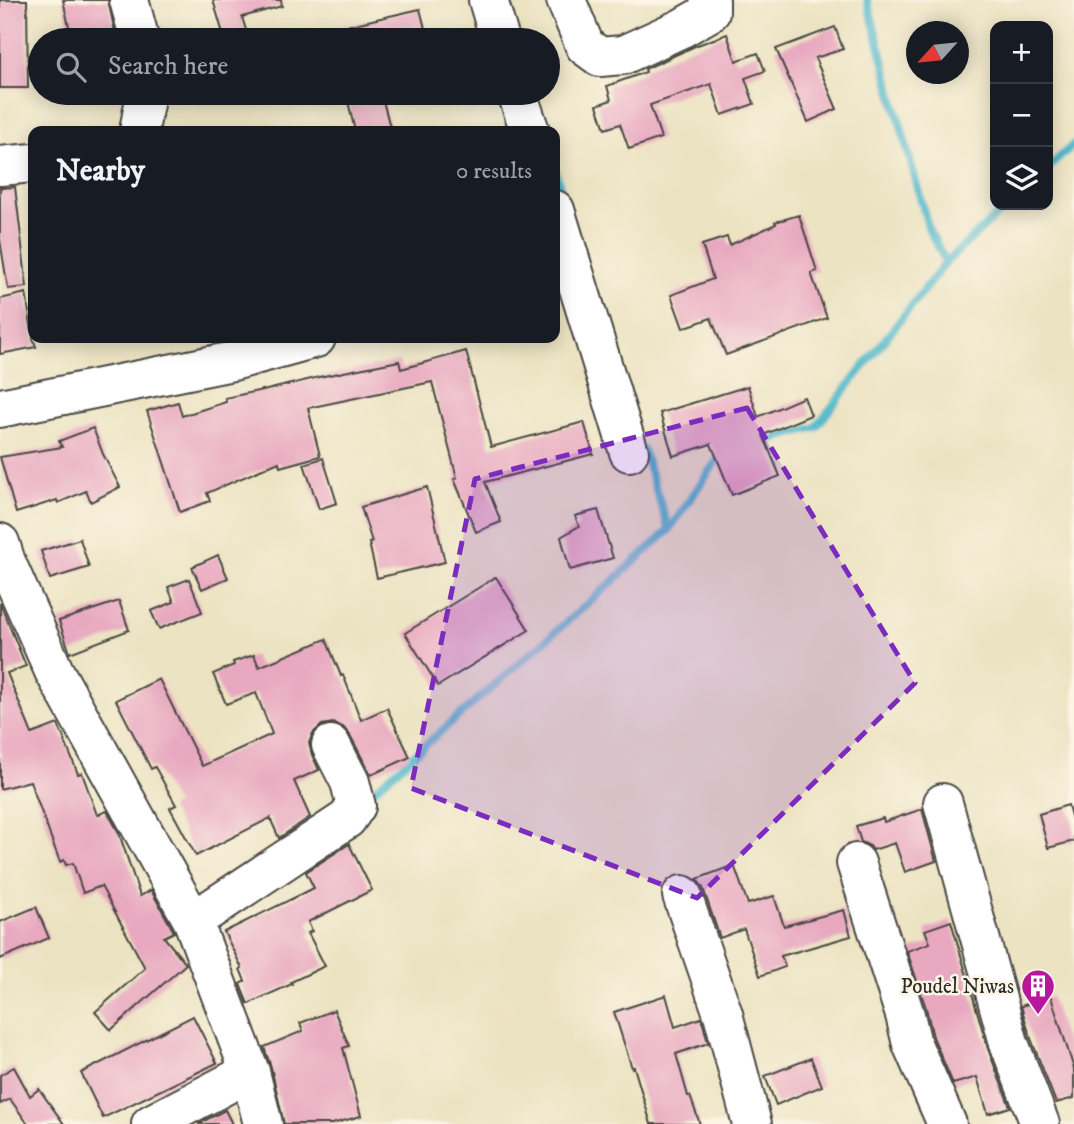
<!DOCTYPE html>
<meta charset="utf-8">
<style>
:root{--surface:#171b24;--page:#20242c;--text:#f1f3f6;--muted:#9ea1a6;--line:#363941}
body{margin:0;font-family:"IM FELL DW Pica",serif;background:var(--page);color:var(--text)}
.controls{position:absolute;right:21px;top:21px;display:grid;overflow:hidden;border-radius:14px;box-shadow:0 4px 18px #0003}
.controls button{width:63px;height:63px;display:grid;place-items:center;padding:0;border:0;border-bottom:2px solid var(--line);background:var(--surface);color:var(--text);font:35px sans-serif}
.compass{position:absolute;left:906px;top:21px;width:63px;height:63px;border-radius:50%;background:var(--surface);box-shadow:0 4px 18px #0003;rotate:243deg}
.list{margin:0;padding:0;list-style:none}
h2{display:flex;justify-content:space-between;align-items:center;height:91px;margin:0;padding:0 28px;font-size:30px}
h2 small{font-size:23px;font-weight:400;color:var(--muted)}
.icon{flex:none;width:38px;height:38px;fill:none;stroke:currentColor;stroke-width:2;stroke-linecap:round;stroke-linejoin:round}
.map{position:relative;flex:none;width:1074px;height:1124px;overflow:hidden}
.search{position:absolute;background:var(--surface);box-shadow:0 4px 18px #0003;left:28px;top:28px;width:532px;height:77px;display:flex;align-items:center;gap:18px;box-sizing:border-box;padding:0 24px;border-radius:38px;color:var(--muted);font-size:26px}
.panel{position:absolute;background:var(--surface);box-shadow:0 4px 18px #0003;left:28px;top:126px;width:532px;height:217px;border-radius:14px}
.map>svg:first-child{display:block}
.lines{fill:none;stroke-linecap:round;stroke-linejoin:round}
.stream{stroke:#4db7cb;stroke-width:8}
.building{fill:#e8a8c0}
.minor-casing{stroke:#484742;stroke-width:42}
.minor{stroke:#fff;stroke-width:38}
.marked{fill:#7b2cbf;fill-opacity:0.2;stroke:#7b2cbf;stroke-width:5;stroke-dasharray:14 9;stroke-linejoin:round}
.labels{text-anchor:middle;stroke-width:5;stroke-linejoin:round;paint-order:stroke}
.poi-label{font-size:21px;fill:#2b2b2b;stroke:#fcf5e5;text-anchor:end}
</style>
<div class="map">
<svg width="1074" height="1124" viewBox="0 0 1074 1124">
<rect width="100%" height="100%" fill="#fcf5e5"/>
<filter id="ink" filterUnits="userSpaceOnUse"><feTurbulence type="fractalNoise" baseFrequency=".0143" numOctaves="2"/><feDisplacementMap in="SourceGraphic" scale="14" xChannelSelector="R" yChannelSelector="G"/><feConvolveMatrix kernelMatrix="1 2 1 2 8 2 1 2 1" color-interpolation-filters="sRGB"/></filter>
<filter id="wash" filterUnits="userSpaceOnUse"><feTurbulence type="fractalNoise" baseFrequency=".00686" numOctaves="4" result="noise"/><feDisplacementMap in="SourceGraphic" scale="28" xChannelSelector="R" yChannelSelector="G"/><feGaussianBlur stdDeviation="1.57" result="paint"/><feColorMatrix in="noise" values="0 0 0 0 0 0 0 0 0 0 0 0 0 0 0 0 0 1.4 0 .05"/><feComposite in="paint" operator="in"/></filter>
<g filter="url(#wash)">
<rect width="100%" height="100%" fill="#ece3c2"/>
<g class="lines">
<!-- stream -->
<g class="stream">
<polyline points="867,0 929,230 946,262"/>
<polyline points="1048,168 1074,144"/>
<polyline points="555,171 564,200"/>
<polyline points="755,444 816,427 946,262 1008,205"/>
<polyline points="643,450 669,530"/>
<polyline points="367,796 609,585 669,530 717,460 727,455"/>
</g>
</g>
<g id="blocks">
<!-- building -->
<g class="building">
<polygon points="0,0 27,0 28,88 0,88"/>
<polygon points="63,0 108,0 115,32 72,40"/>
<polygon points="213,0 281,0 282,6 242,17 249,40 225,40"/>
<polygon points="420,9 428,40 321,40 320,32"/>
<polygon points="835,27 843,49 815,58 837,109 808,122 776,49"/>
<polygon points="727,34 736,61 758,53 765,71 745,78 754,104 722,115 711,84 650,105 661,138 629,149 620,124 605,129 597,105 611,100 607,86 646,72 645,69 695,46"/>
<polygon points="346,93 381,93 391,131 355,131"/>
<polygon points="15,187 27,287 8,289 0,240 0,188"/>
<polygon points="799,215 817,271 811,273 827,318 726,355 711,318 683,328 671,295 713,279 702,245 727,237 730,245 776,224 775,222"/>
<polygon points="26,293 33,338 36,347 0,354 0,299"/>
<polygon points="466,351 491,447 584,422 593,454 485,482 501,522 476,532 454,479 457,478 432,382 308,408 320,456 280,467 279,462 207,493 210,501 180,512 147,411 178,402 182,416 226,402 225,398 263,390 263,391 319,377 399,361 401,369"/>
<polygon points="748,386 758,417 804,397 811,415 763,435 780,476 732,495 711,444 673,456 660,413"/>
<polygon points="93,428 103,454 120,487 91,502 86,491 58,503 57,500 16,513 0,457 62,447 59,441"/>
<polygon points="323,458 337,503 319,509 304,464"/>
<polygon points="427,487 445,562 377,578 369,543 372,542 361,507"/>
<polygon points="598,510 613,558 570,570 561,537 579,526 575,516"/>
<polygon points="80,539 89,567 50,579 41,551"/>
<polygon points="218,555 228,578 202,589 192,567"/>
<polygon points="496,577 529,630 438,686 405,633"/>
<polygon points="189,579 202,612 159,629 151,611 174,602 168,587"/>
<polygon points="119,601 129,630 70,653 59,621"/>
<polygon points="0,603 26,666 7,673 32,734 58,724 78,774 82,773 97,815 107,811 119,833 140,896 151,890 174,932 164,937 186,964 111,1030 95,1012 145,968 101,886 83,893 73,863 66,865 64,860 60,862 30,781 0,789"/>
<polygon points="326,639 341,676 343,675 361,720 387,708 410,757 371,775 350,735 343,727 333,723 322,725 313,733 309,743 312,755 319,770 294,781 310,817 279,838 270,818 196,856 170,808 176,805 155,767 151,769 116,700 159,679 202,766 272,734 256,693 226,704 213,674 234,665 233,662 254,655 259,667"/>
<polygon points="1068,805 1074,827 1074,841 1048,848 1039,814"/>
<polygon points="922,809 936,861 905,872 895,843 873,850 870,846 861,842 856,826 883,818 884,822"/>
<polygon points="349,844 372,890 308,922 312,931 308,933 325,966 291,982 292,984 248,1004 240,984 245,981 240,969 242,968 224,932 314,888 306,872"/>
<polygon points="734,865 748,904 774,896 784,926 844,910 851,936 781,956 785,967 760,976 744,929 720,938 703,888 697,879"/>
<polygon points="36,907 49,938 0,959 0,922"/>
<polygon points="951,921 988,1049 1010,1107 988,1114 977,1077 953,1084 933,1037 926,1008 907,951 930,943 925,930"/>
<polygon points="666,995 675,1027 701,1018 702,1020 708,1043 676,1054 688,1096 690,1096 700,1124 651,1124 634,1067 632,1068 614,1012"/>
<polygon points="1051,997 1074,1069 1074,1098 1056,1103 1030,1036 1021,1006"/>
<polygon points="334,1010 349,1046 343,1048 361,1116 332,1124 284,1124 271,1067 264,1047 303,1031 300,1023"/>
<polygon points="193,1016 217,1063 103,1118 81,1073"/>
<polygon points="811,1058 822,1086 776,1105 765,1076"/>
<polygon points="14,1067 30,1096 39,1089 64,1124 28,1124 10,1099 0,1104 0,1075"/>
<polygon points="225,1110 232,1124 198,1124"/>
</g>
</g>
</g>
<g filter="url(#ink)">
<use href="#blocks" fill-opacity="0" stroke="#484742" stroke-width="2"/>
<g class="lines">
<!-- minor casing -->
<g class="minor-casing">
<g id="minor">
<polyline points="129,0 140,40"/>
<polyline points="488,0 500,40"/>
<polyline points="566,0 585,46 600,57 623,55 682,28 710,12 710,0"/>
<polyline points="517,93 530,131"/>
<polyline points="139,131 146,93"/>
<polyline points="0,166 33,163"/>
<polyline points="555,210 629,452"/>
<polyline points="0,408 233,361 316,338"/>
<polyline points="0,543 6,562 54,671 193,921 250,1072 263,1124"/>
<polyline points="943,803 1009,1043 1040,1124"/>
<polyline points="856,863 905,1015 912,1044 947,1124"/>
<polyline points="682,895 723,1014 752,1124"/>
<polyline points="193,921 347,819 356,806 350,782 331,745"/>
<polyline points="151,1124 250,1072"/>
</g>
</g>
<!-- minor -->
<use href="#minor" class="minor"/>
</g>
</g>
<!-- marked area -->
<path class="marked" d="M747,408L915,683L697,898L411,788L475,479Z"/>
<!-- icons -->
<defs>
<g id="building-pin" transform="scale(1.75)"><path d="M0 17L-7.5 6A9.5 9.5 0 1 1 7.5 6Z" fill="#b5179e" stroke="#fcf5e5"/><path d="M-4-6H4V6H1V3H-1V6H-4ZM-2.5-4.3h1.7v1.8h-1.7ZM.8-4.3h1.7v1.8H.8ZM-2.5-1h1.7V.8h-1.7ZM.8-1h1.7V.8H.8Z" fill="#fff"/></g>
</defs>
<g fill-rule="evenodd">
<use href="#building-pin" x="1038" y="986"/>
</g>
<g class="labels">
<!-- poi labels -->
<g class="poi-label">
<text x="1014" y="993">Poudel Niwas</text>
</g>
</g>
</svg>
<div class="controls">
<button>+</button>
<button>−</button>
<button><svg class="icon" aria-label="layers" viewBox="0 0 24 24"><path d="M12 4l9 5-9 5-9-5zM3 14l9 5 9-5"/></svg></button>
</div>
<svg class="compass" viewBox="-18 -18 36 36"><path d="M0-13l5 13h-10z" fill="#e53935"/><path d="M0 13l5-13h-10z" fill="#9ea1a6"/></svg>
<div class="search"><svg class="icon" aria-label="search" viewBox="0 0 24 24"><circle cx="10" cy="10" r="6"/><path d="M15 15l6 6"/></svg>Search here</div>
<section class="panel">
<h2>Nearby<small>0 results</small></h2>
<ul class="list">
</ul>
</section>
</div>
